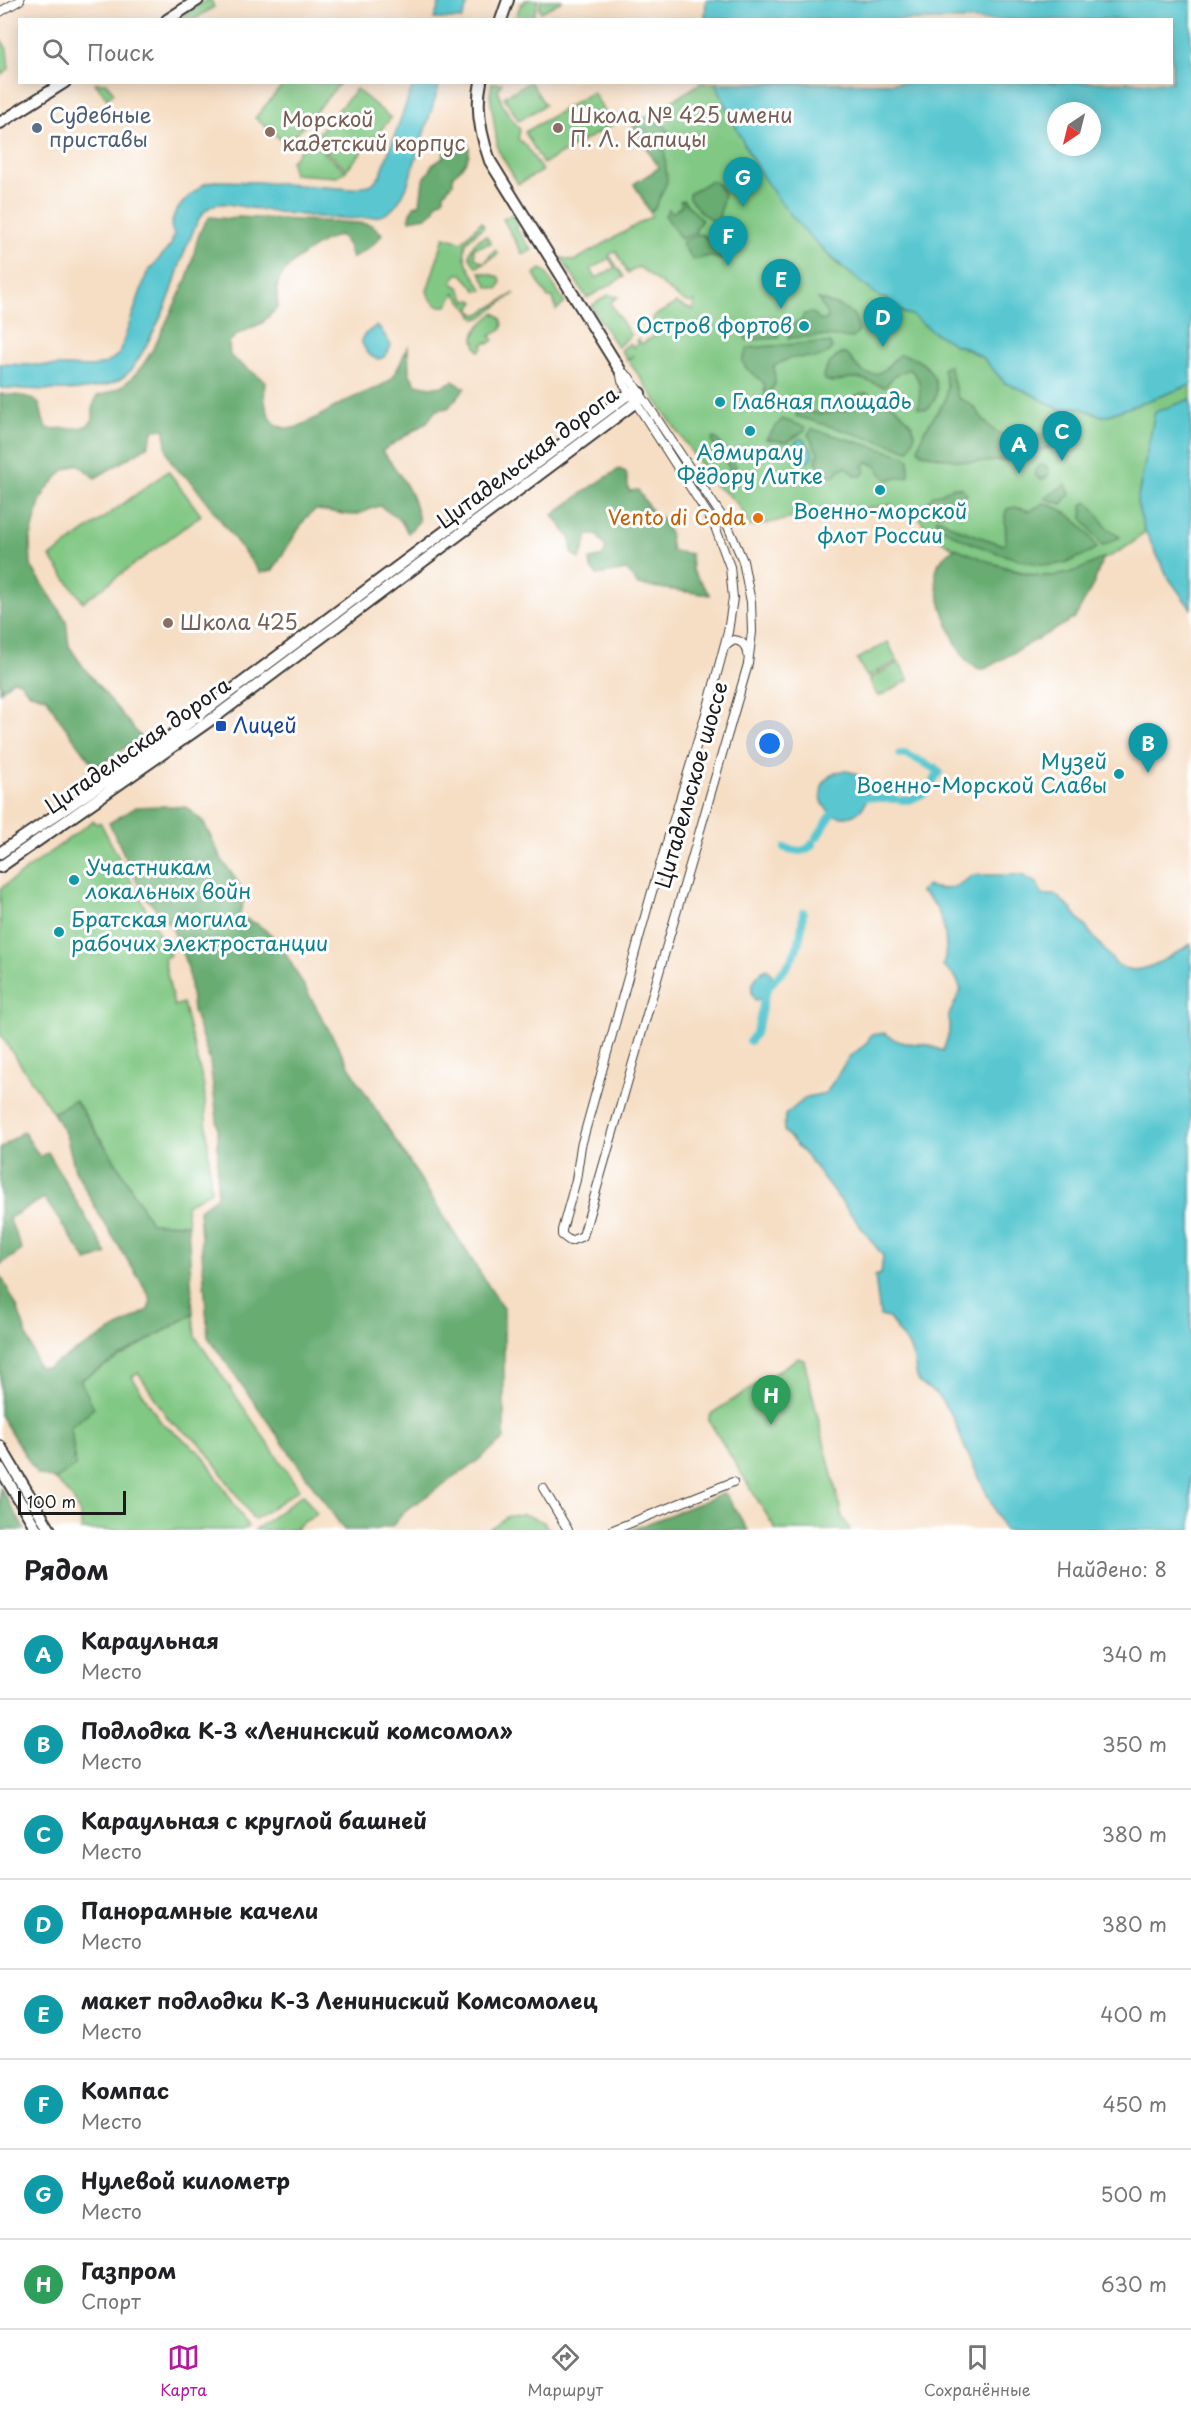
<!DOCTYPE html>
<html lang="ru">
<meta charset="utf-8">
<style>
:root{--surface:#fff;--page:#f6f6f6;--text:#202124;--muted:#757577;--line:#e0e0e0;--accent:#b5179e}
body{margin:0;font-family:"Playpen Sans",sans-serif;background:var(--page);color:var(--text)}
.compass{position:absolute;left:1047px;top:102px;width:54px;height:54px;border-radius:50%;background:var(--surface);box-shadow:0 3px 15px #0003;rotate:215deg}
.scale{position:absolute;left:18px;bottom:15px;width:108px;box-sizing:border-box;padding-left:6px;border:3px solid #1c1c1c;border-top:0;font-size:16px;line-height:21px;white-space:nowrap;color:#1c1c1c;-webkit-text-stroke:4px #fff;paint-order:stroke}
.you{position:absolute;left:770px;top:744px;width:21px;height:21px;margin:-15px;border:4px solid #fff;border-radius:50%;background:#1a73e8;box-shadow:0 0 0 9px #1a73e833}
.badge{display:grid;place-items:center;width:39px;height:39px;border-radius:50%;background:var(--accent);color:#fff;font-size:20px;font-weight:700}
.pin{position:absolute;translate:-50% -50px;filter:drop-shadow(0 2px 3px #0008)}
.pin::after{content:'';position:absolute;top:32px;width:21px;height:18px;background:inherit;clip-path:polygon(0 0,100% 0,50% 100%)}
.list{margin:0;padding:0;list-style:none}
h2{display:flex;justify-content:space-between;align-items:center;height:78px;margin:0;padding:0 24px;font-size:26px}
h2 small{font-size:20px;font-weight:400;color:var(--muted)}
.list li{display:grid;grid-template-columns:39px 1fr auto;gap:18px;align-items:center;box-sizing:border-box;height:90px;padding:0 24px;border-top:2px solid var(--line)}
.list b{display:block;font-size:22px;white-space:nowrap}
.list p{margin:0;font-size:20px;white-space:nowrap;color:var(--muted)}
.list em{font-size:20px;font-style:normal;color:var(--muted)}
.icon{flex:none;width:33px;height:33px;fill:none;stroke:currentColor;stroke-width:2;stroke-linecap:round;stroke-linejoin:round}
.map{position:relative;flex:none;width:1191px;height:1530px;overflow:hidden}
.search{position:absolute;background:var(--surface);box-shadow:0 3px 15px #0003;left:18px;right:18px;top:18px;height:66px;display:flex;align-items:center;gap:15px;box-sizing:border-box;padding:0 21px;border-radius:0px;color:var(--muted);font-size:22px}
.sheet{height:798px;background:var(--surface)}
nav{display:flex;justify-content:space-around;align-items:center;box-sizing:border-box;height:84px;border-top:2px solid var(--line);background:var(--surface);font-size:16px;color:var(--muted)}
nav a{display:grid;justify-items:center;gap:3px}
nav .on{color:var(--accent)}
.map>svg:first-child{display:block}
.green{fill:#81c884;stroke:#4e7250;stroke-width:1.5;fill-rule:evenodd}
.forest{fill:#68ac72;stroke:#426447;stroke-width:1.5}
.water{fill:#5ac7d0;stroke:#3b7276;stroke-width:1.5;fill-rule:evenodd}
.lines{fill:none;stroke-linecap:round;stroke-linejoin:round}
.canal{stroke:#5ac7d0;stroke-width:8}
.street-casing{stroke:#3d3935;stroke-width:10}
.secondary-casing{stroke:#3d3935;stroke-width:14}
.street{stroke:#fff;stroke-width:8}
.secondary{stroke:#fff;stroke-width:10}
.service-dot{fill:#5c6f8a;stroke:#fff;stroke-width:2}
.education-dot{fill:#8d6e63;stroke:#fff;stroke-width:2}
.culture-dot{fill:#0f9aa8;stroke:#fff;stroke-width:2}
.food-dot{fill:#e8710a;stroke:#fff;stroke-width:2}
.transit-dot{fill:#1a4fb4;stroke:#fff;stroke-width:2}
.labels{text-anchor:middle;stroke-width:6;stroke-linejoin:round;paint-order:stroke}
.service-label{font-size:21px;fill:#4e5e75;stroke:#fff;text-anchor:start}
.education-label{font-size:21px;fill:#785e54;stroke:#fff;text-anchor:start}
.culture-label{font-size:21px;fill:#0d838f;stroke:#fff;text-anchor:start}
.street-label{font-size:21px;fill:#1c1c1c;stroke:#fff}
.food-label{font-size:21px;fill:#c56008;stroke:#fff;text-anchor:end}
.transit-label{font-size:21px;fill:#164399;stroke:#fff;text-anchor:start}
</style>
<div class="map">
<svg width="1191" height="1530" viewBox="0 0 1191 1530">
<rect width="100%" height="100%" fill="#fff"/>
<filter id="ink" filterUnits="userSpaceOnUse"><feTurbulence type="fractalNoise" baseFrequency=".0167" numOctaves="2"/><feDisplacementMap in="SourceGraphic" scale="12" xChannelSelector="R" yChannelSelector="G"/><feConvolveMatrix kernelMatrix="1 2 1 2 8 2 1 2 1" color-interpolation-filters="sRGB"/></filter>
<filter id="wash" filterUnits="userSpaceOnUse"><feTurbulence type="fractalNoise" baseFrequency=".008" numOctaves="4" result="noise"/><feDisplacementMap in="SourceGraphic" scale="24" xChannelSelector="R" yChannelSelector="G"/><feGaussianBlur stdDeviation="1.35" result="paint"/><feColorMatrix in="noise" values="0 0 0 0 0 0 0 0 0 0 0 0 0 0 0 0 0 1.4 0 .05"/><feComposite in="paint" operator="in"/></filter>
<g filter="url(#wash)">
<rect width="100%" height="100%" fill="#f6dec5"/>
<!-- green -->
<g class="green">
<polygon points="207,0 211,0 214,7 195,19 176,20"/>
<polygon points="525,0 538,0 533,19 515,19 521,3 524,4"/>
<polygon points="541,0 562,0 562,1 541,12 539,8"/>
<polygon points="0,38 7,49 9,69 0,75"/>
<polygon points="285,82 340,83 287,145 255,118"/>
<polygon points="529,82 531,83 545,105 519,121 504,97"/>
<polygon points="95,83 106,83 114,93 107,99"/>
<polygon points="492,83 502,83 498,90 503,106 520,130 518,139 526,145 542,171 518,184 498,150 490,95"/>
<path d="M701,83H716L752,159L792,216L836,263L904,313L912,315L932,331L983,358L1005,383L1026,391L1061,410L1077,407L1103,416L1108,415L1191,385V399L1155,413L1137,502L1145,531C1129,551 1072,577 1047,576C1026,576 960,553 943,542C930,533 920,522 913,508L899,510L892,505L855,510L848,507L750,527C742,508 733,496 715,486L628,360L634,355L627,360L621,350L630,343L633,347L638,343L636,341L638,339L641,344L655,336L652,331L653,317L676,303L693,310L695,301L690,303L682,300L639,267L628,273L616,251L609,255L624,277L587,298L561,258L574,261L652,216L634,184L659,168L633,125ZM609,258L615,268L596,278L591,269Z"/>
<polygon points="356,89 391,118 347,169 313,140"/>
<polygon points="593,92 612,125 543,164 525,132"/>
<polygon points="309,140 346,171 337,177 293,174 291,161"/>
<polygon points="513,214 519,224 515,227 532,250 523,255 503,219"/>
<path d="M481,222L484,226C479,231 470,237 467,242C458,258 476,278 483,290L477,291L462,274H457L452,283L459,287L466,301L473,300L475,302L471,307V311L478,315L515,293L481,318L476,319L455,293L447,306H438L430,299L427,291L444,237L462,242Z"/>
<path d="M486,236L491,243L474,248L475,258L484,263C489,260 490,253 495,250L498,254L477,267C463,255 472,241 486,236Z"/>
<polygon points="541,269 545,271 565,303 556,310 553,297 548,298 534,274"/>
<polygon points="480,272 499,277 501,282 498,289 488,287"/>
<polygon points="608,295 618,297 610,303 631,335 617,347 591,306"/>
<path d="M494,313C501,316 504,321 502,329L490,336L494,340L489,344L487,342L482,345L483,348L479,351C466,335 482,322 494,313Z"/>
<polygon points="168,471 201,515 83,602 50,557"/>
<polygon points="888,642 897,661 867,677 857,659"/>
<polygon points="899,662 909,680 878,697 869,679"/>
<polygon points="93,821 97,824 100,822 170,955 164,959 174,1006 183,1003 204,1086 211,1191 186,1205 188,1224 151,1223 117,1164 75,1100 53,1113 0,1034 0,889"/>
<path d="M193,1314L195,1336L299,1489L254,1520L201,1444L169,1420L138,1372L132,1377L160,1421L202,1454L248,1526L242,1530H81C83,1509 71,1494 55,1480L75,1466L71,1427L80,1380Z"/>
<polygon points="798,1358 804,1360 842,1516 850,1530 776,1530 709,1421 709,1417 712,1413"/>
<polygon points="303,1494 317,1514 296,1527 297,1530 255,1530"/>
<polygon points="523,1514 544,1522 549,1530 488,1530 506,1517"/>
</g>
<!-- forest -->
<g class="forest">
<polygon points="654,112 653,121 665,126 669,133 664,144 667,182 655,208 650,212 634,184 659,168 633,125"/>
<path d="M454,138L459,139L462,145L469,146C471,159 462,168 453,175V183L444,193V198L435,205V210L426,217L410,220L409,216L414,206L420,204L423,180L431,169V166L444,157C442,147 446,143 454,138Z"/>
<polygon points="710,181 717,183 724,193 719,219 716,223 701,213 689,198 689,194"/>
<polygon points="683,200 702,220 696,228 696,233 681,239 665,215 669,209 672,213 682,205 680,201"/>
<path d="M210,217L230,219L237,217L359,223L372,225L382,234C374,247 363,250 352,259L348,245L340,235C322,240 284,264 278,283C276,291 277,299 278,307L262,323L238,334L229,342L230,356L265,381C263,400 266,432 293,428C304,426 334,407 346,401C357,395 383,387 391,379C399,370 402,357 408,347L409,373L416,384C431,388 440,389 453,381L465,388L448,408L436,410L427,422L382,451C400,474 414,492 419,521L408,533L401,521L380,506C371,508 361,514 353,515C340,515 329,510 315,510L305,519L273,570L260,573L191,481C169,465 165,455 165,429L154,430L147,447L95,478L78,464L63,471L46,490L40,502L30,540L31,566L66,620L69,646L84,668L143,740L129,745L96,768L57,716L47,698L28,692L20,682L13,680L0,692V687H3L0,685V394C11,395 35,394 40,406C43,415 41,422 48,429C62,427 101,434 92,409L97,396C139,389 156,344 172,310C178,297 185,285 189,272C195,255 196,229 210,217Z"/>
<path d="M700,234C708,237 714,247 723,244L726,255L722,260L709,256L693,260L682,244L684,241Z"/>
<polygon points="818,299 841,307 854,315 859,331 853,338 824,336 788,338 794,323 801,321 804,314 813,313 821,321 827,319 828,316"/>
<polygon points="770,328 777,331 779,338 747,340 740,331 746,329 763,335"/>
<path d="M809,343H830L832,347C823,364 808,355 792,358C786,359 780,363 774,366L775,384L767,396L765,395L764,383L746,368L742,361L748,348Z"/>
<path d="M843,353L847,354C857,367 867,383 885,369C891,364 893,359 899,355C926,355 951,388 927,409L918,408C920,394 923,377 909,369L894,376L885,387C874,384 865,378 853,378C842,378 836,385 825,380L823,376C826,365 834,358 843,353Z"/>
<path d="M947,365H949L958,398C962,400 968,402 971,405C986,418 995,449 1021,426L1041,435L1072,427L1077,428L1080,432C1071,436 1063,441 1055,445C1006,465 973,467 922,453L918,449L924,431L945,401L947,386L943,369Z"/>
<path d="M868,393L881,403L891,404L899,410L912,425L915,435L909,450L796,416L797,413C806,409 812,413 821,414C831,414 835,409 845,411C849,401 856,392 868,393Z"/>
<polygon points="782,419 805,427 805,430 787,442 766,439"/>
<polygon points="812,429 905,456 909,459 909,476 886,480 876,466 868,462 864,465 865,471 862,476 856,476 847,467 840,469 834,477 831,476 816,462 818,453 808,434"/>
<polygon points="713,438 717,439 744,479 743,483 739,482 712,442"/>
<circle cx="1042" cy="472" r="7"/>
<polygon points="619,469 626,472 629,491 638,490 654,515 662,518 669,532 672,551 691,554 692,570 710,595 638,585 627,570 597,575 591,569 590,559 603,556 606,548 597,535 588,535 580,559 572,553 570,538 553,515 585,491"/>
<polygon points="1066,484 1070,494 1062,504 1045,498"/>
<path d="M954,487L962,488L967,494C958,506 942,521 927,510V503L933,495L940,494Z"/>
<path d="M1087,502C1100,512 1103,530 1120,537L1102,546L1083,519L1082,505Z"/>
<path d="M1044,503C1067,509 1086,527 1097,548C1082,556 1066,565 1049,565C1028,565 944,539 936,519L939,518L958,529L1003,545L1006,543L1005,515L1007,509L1015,507L1030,511Z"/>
<path d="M955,548C986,559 1025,581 1059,575C1075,573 1089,565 1103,558L1094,583L1075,618L983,670C977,668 971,666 967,661C954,646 931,587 937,568C939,559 947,553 955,548Z"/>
<polygon points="160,806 186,807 204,823 222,860 246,894 239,916 257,924 278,940 359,1083 504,1310 504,1439 476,1462 405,1511 392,1526 372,1530 344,1530 208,1337 199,1210 217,1196 218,1128 210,1062 193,1010 188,968 172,928 143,894 109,823 136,807"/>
<polygon points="75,1100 117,1164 151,1223 188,1224 193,1314 80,1380 94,1408 71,1427 75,1466 55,1480 37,1474 0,1415 0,1274 17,1307 38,1367 47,1368 148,1310 151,1300 145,1288 100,1216 75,1170 66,1135 53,1113"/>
<polygon points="23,1131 40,1157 48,1152 107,1254 87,1261 44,1198 9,1218 22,1250 0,1265 0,1149"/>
<polygon points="0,1487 25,1530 0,1530"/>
<polygon points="725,1493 748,1530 631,1530"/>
</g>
<!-- water -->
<g class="water">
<polygon points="441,0 469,0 462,19 434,19"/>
<path d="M706,0H1191V385L1108,415L1103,416L1077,407L1061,410L1026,391L1005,383L983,358L964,347L955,345L932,331L912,315L904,313L888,299L881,298C829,259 783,215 751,157C738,133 727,107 716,83L1172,82V20H705ZM1056,111H1092V147H1056Z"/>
<path d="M414,82L440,83L407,186C403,195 397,206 389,212C369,227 277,212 250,208C238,207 226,201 214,205C199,211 195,228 189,241C181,258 177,275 171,293C165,310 140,361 128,373C105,398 32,389 0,388V364L93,367L107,363L119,354L147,273L171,245L174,235L171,226L175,212L187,198L204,184L215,181L257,182L351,189L372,184L380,176Z"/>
<path d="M376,326L380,328L391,345C383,369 367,358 361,340L364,335Z"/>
<polygon points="1191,399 1191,609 1168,577 1145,531 1139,511 1137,502 1155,412"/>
<polygon points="799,439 804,440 812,451 812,457 808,461 802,459 794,444"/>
<circle cx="844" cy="794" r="23"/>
<path d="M973,875H1021L1037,883L1042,895H1056L1071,909L1115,963C1139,982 1169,956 1191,944V1530H1004L965,1448L954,1419L937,1394L918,1382L912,1351L889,1318L880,1316L875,1276L881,1274L883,1256L809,1159L784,1131L785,1115L807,1097L826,1093L849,1057L866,1044L871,1035L885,1033C905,1048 908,1041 928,1045C933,1047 938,1049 943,1051L949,1033V1015L961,990L956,978L943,966C950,942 944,905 920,892L926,886C949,892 954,889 973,875Z"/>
<path d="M767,969C778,978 770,988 766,998L755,1000C747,989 755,974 767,969Z"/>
</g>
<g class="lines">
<!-- canal -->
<g class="canal">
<polyline points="900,754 906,754 936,769 939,772 929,788"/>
<polyline points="867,797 895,799"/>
<polyline points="902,800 910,800 925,793"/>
<polyline points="817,837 832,814"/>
<path d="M785,848C796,851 806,854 813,843"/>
<path d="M750,1041C763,1025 759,1006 768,988C772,981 779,976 784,970C798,953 802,934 803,912"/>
</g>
</g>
</g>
<g filter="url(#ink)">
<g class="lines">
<!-- street casing -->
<g class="street-casing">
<g id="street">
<polyline points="0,12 20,0"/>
<polygon points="620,370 629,377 727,524 743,561 751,602 752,632 748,664 583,1236 570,1241 562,1235 562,1230 576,1180 581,1146 651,895 708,707 728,632 733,598 730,567 714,524 622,381"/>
<path d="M725,646L734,640C742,641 747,646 747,654"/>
<polyline points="543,1488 568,1530"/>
<polyline points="613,1530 733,1482"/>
</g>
</g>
<!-- secondary casing -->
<g class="secondary-casing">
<g id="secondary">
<polyline points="167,20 198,0"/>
<polyline points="501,20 508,0"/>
<path d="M481,82C475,109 481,136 490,161L620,370"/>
<polyline points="0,123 65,82"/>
<polyline points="0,853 163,742 630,393 640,393 636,402 215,717 0,867"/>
<polyline points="0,1446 50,1530"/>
<polyline points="0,1468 37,1530"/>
</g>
</g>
<!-- street -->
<use href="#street" class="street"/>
<!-- secondary -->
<use href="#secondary" class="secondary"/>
</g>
</g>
<!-- markers -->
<circle class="service-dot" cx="37" cy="128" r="6"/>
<g class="education-dot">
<circle cx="558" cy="128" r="6"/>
<circle cx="270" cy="132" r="6"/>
<circle cx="168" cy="623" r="6"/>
</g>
<g class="culture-dot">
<circle cx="804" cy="326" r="6"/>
<circle cx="720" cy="402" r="6"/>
<circle cx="750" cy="431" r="6"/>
<circle cx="880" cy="490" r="6"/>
<circle cx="1119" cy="774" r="6"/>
<circle cx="74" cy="880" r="6"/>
<circle cx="59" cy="932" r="6"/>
</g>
<circle class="food-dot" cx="758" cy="518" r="6"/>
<rect class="transit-dot" x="215" y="720" width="12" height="12" rx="3"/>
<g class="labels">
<!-- service labels -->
<g class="service-label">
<text x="49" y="123">Судебные<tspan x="49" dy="24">приставы</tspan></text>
</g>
<!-- education labels -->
<g class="education-label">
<text x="570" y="123">Школа № 425 имени<tspan x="570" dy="24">П. Л. Капицы</tspan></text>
<text x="282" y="127">Морской<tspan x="282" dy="24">кадетский корпус</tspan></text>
<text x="180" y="630">Школа 425</text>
</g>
<!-- culture labels -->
<g class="culture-label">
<text x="792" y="333" text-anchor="end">Остров фортов</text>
<text x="732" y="409">Главная площадь</text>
<text x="750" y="460" text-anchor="middle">Адмиралу<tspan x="750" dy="24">Фёдору Литке</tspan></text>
<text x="880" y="519" text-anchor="middle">Военно-морской<tspan x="880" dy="24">флот России</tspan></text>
<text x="1107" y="769" text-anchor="end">Музей<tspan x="1107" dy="24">Военно-Морской Славы</tspan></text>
<text x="86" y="875">Участникам<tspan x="86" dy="24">локальных войн</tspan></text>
<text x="71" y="927">Братская могила<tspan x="71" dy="24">рабочих электростанции</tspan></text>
</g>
<!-- street labels -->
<g class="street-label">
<text transform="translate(528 458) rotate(-37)" y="7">Цитадельская дорога</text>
<text transform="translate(138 746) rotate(-35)" y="7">Цитадельская дорога</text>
<text transform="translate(692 785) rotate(-74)" y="7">Цитадельское шоссе</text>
</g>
<!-- food labels -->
<g class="food-label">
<text x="746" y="525">Vento di Coda</text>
</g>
<!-- transit labels -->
<g class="transit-label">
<text x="233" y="733">Лицей</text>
</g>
</g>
</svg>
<svg class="compass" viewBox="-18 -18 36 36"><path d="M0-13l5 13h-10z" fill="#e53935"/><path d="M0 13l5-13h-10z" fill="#757577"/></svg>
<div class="scale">100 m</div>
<div class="you"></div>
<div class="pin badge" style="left:1019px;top:474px;background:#0f9aa8">A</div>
<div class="pin badge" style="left:1148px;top:773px;background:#0f9aa8">B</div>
<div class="pin badge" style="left:1062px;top:461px;background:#0f9aa8">C</div>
<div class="pin badge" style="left:883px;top:347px;background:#0f9aa8">D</div>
<div class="pin badge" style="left:781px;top:309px;background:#0f9aa8">E</div>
<div class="pin badge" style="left:728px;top:266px;background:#0f9aa8">F</div>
<div class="pin badge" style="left:743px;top:207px;background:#0f9aa8">G</div>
<div class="pin badge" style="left:771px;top:1425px;background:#2e9e5b">H</div>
<div class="search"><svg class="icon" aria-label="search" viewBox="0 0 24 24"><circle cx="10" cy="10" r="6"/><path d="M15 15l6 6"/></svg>Поиск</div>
</div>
<section class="sheet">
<h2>Рядом<small>Найдено: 8</small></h2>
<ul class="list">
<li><span class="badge" style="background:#0f9aa8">A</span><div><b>Караульная</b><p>Место</p></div><em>340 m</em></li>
<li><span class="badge" style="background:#0f9aa8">B</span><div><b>Подлодка К-3 «Ленинский комсомол»</b><p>Место</p></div><em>350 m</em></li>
<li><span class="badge" style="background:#0f9aa8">C</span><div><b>Караульная с круглой башней</b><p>Место</p></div><em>380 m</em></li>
<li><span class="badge" style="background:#0f9aa8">D</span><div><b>Панорамные качели</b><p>Место</p></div><em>380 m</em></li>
<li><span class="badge" style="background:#0f9aa8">E</span><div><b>макет подлодки К-3 Лениниский Комсомолец</b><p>Место</p></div><em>400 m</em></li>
<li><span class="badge" style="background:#0f9aa8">F</span><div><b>Компас</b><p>Место</p></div><em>450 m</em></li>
<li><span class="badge" style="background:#0f9aa8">G</span><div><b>Нулевой километр</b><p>Место</p></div><em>500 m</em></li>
<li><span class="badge" style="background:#2e9e5b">H</span><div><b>Газпром</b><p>Спорт</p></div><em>630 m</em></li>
</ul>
</section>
<nav>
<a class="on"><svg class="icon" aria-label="map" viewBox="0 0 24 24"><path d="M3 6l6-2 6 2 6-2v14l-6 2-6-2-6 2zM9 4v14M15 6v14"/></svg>Карта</a>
<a><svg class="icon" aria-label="directions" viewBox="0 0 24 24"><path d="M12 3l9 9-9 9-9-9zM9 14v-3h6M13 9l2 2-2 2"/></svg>Маршрут</a>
<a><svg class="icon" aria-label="saved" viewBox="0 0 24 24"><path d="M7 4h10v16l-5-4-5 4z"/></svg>Сохранённые</a>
</nav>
